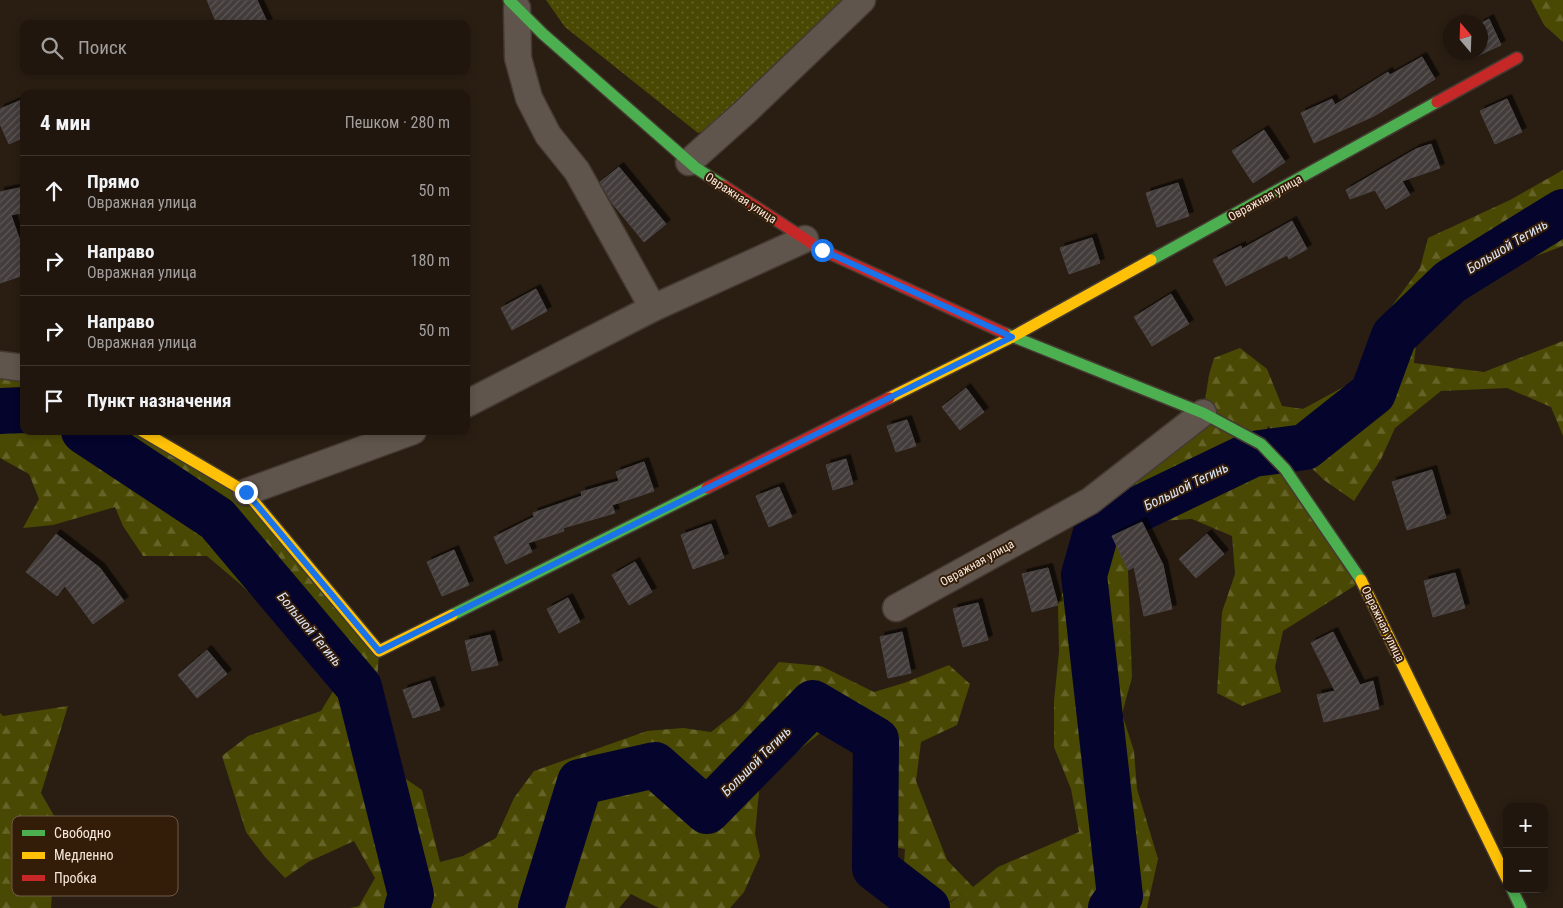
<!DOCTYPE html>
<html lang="ru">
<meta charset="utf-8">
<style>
:root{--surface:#20160e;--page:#281f17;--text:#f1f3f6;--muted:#a29f9e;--line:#3d352e}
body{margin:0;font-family:"Roboto Condensed",sans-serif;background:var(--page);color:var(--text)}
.controls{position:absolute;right:15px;bottom:15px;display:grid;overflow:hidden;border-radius:10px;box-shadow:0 2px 8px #0003}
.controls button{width:45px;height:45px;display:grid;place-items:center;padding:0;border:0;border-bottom:1px solid var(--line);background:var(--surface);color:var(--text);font:25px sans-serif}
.compass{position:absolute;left:1443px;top:15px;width:45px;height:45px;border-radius:50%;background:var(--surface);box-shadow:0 2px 8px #0003;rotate:341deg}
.stop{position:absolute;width:15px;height:15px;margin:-11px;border:4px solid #1a73e8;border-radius:50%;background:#fff}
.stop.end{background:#1a73e8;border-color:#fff;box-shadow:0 1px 5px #0008}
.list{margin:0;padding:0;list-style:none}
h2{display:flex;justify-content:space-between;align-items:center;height:65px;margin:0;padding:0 20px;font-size:21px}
h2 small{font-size:16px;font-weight:400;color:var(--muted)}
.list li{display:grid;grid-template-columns:32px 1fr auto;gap:15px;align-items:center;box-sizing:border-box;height:70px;padding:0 20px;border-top:1px solid var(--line)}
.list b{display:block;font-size:19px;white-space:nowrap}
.list p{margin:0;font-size:16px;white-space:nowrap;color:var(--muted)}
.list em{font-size:16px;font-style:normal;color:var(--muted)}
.icon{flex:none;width:28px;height:28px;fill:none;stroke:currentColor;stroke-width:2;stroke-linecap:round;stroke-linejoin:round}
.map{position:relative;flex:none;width:1563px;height:908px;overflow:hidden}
.search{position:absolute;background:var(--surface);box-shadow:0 2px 8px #0003;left:20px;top:20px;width:450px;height:55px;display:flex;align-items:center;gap:12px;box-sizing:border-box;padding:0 18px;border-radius:10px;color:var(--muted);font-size:19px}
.panel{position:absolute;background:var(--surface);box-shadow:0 2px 8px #0003;left:20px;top:90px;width:450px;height:345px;border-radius:10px}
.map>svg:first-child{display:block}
.green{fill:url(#green-dots)}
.forest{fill:url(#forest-firs)}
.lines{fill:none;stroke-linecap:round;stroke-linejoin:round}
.river{stroke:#04042d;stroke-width:46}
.building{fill:url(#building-hatch);stroke:#4b4545;filter:url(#shadow)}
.street-casing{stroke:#443a32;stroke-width:29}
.fast-casing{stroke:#443a32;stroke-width:14}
.slow-casing{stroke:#443a32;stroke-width:14}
.jam-casing{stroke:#443a32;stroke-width:14}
.street{stroke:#60554d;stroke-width:26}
.fast{stroke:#4caf50;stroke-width:11}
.slow{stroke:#ffc107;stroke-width:11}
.jam{stroke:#c62828;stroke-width:11}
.route{stroke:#1a73e8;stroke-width:6}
.labels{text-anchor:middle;stroke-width:4;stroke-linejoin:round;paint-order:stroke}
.street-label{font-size:12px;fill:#f8e8dc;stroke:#341d08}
.water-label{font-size:14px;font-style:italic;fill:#dae5f9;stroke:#341d08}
.key{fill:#341d08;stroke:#6f5a48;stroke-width:1}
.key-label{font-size:14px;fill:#f8e8dc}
</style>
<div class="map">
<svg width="1563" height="908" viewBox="0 0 1563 908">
<defs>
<pattern id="green-dots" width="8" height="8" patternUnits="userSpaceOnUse" patternTransform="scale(1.25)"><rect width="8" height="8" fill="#4a4903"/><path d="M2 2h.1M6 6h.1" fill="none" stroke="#656327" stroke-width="1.8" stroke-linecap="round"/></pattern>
<pattern id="forest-firs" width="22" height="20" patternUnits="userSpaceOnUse" patternTransform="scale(1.25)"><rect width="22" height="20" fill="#4a4903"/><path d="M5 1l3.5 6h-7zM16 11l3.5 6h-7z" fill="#656327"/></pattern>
<pattern id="building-hatch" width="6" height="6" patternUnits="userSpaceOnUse" patternTransform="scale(1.25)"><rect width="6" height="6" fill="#433c3b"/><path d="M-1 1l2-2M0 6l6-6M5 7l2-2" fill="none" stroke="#5f5857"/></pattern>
<filter id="shadow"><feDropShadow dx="4.5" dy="-4.5" stdDeviation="0" flood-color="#0009"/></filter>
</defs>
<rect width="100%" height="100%" fill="#2a1e12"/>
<!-- green -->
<polygon class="green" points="546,0 850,0 719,125 698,133 565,27"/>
<!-- forest -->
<g class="forest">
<polygon points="1531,0 1563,0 1563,42 1544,25"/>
<polygon points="1563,170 1563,246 1496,271 1445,298 1417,335 1414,363 1484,372 1563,341 1563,436 1551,407 1507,388 1441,391 1395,428 1381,459 1354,501 1324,480 1268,426 1261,444 1362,581 1283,631 1275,667 1281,692 1242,706 1217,693 1222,612 1235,574 1232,536 1192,519 1142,522 1112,536 1128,570 1132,677 1122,714 1134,751 1137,789 1158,859 1147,908 942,908 964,893 940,908 901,908 905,849 859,841 855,742 824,730 760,781 755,834 760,856 744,892 730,908 659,908 631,894 619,908 350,908 359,906 375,878 354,841 308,862 285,878 265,857 246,832 222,756 248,736 321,711 335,688 318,658 240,584 207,556 143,556 123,526 115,507 53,525 23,528 39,499 29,474 0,458 0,365 24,369 24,431 142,431 246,492 379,651 377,685 381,733 403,777 422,790 440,862 463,856 496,838 514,798 534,771 647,731 683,728 711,732 739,710 779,662 821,666 874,692 904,683 949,665 970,684 957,725 921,742 916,781 947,860 973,887 998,867 1079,832 1071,789 1054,747 1054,701 1059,652 1058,605 1074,562 1083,523 1120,497 1135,466 1203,413 1209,375 1214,358 1240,348 1267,369 1282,406 1303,409 1356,380 1383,318 1420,268 1428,238 1510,200"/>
<polygon points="68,706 41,793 65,835 53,879 51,908 0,908 0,713 3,716"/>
</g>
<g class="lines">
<!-- river -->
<g class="river">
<polyline points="0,411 24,410"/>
<polyline points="84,431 217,519 359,687 411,895 407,908"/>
<polyline points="541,908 580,782 655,765 707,811 813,703 876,740 875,868 927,908"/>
<polyline points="1111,908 1120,896 1084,575 1097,529 1253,454 1305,447 1373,393 1394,336 1450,282 1563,212"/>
</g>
</g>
<!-- building -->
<g class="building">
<polygon points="207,0 257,0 268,24 217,24"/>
<polygon points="1489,19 1501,45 1473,58 1470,52 1480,52 1480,24"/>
<polygon points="1422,57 1435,79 1374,116 1314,143 1301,113 1332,99 1335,105 1388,72 1390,75"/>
<polygon points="24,99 24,137 9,144 0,124 0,109"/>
<polygon points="1507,99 1522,132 1495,144 1480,111"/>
<polygon points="1264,130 1285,162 1253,183 1232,151"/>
<polygon points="1431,144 1440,168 1402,181 1410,195 1386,209 1375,190 1350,199 1346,190 1416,149"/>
<polygon points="619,167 666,224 644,242 612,203 600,182"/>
<polygon points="1178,183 1189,216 1157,227 1146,193"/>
<polygon points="24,187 24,212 11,215 24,252 24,275 0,283 0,192"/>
<polygon points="1292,221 1307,249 1289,259 1287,255 1226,286 1213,260 1241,246 1242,249"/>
<polygon points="1092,238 1100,263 1069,274 1060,248"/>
<polygon points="536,289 547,311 512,330 501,308"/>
<polygon points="1171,294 1189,324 1152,346 1134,317"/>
<polygon points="966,388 984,412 960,430 942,407"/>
<polygon points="907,420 916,446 896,452 887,426"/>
<polygon points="846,459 853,484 833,490 826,465"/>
<polygon points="644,462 654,491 612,505 615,513 563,528 564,531 528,543 532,552 506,564 494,537 534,517 533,513 582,496 581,492 619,481 616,472"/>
<polygon points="1432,470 1446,518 1407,530 1392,482"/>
<polygon points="779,487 792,517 769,527 756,496"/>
<polygon points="1142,522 1163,565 1172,609 1144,616 1134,567 1128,570 1112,536"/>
<polygon points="711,524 724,558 693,569 681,535"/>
<polygon points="56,534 100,568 124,601 93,624 65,586 57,596 26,572"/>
<polygon points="1207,534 1224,554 1196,578 1179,559"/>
<polygon points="454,550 469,585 442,596 427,562"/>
<polygon points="635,562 652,592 629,605 612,575"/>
<polygon points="1048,568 1058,605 1032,612 1022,574"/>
<polygon points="1455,573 1465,608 1433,617 1424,581"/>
<polygon points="568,598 580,622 559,633 547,609"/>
<polygon points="978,603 988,640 963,647 953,609"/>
<polygon points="902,632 911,673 888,678 880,637"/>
<polygon points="1333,632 1360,685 1373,681 1379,709 1324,722 1317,695 1335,691 1311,643"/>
<polygon points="490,635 498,665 472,671 465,641"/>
<polygon points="207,650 227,674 197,698 178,675"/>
<polygon points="430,681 440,710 413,718 403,690"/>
</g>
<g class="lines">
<!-- street casing -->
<g class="street-casing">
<g id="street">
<polyline points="517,8 518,58 529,98 548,135 577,171 653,308"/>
<polyline points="689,162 745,112 862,0"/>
<polyline points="0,365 24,368"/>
<polyline points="466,404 653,308 805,239"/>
<polyline points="246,492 413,431"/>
<polyline points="896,608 1090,501 1203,413"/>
</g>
</g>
<!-- fast casing -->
<g class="fast-casing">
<g id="fast">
<polyline points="509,0 543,34 696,168 724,186"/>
<polyline points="1151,260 1437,102"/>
<polyline points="1004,333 1203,413 1261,444 1285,469 1361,580"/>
<polyline points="452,615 707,488"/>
<polyline points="1512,889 1521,908"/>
</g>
</g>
<!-- slow casing -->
<g class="slow-casing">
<g id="slow">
<polyline points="889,398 1012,337 1151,260"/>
<polyline points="142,431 246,492 379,651 452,615"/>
<polyline points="1361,580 1507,879"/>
</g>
</g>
<!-- jam casing -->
<g class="jam-casing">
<g id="jam">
<polyline points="1437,102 1517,58"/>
<polyline points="724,186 822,250 1004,333"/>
<polyline points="707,488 889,398"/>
</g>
</g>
<!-- street -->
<use href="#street" class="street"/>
<!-- fast -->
<use href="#fast" class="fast"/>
<!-- slow -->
<use href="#slow" class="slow"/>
<!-- jam -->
<use href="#jam" class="jam"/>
</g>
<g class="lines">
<!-- route -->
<polyline class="route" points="246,492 379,651 1012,337 822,250"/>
</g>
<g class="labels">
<!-- street labels -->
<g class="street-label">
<text transform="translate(741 198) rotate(33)" y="4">Овражная улица</text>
<text transform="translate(1265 198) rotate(-29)" y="4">Овражная улица</text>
<text transform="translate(977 563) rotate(-29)" y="4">Овражная улица</text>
<text transform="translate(1383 624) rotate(64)" y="4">Овражная улица</text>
</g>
<!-- water labels -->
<g class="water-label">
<text transform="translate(1507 246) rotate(-31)" y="5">Большой Тегинь</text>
<text transform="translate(1186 486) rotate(-26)" y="5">Большой Тегинь</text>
<text transform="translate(310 629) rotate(50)" y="5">Большой Тегинь</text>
<text transform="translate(756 761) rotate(-45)" y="5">Большой Тегинь</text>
</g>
</g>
<!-- legend -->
<rect x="12" y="816" width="166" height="80" rx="8" class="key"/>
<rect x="22" y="830" width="23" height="6" fill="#4caf50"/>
<rect x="22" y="852" width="23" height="7" fill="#ffc107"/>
<rect x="22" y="875" width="23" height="6" fill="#c62828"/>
<g class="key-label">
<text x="54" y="838">Свободно</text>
<text x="54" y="860">Медленно</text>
<text x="54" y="883">Пробка</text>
</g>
</svg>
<div class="controls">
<button>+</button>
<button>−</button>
</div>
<svg class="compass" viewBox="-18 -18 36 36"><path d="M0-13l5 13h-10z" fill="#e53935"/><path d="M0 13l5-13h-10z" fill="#a29f9e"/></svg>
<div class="stop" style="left:822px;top:250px"></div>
<div class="stop end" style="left:246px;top:492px"></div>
<div class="search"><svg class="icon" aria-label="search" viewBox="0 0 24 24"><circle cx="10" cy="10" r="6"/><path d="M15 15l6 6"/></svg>Поиск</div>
<section class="panel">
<h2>4 мин<small>Пешком · 280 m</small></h2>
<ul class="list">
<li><svg class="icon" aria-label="ahead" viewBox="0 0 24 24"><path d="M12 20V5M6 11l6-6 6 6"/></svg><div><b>Прямо</b><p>Овражная улица</p></div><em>50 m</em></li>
<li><svg class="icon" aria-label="right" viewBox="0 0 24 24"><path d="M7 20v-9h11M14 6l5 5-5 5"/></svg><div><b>Направо</b><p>Овражная улица</p></div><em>180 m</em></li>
<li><svg class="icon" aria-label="right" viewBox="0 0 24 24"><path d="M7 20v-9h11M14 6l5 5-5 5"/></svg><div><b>Направо</b><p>Овражная улица</p></div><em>50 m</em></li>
<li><svg class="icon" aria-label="arrive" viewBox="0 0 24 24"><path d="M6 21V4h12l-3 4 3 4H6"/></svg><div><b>Пункт назначения</b></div></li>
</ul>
</section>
</div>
